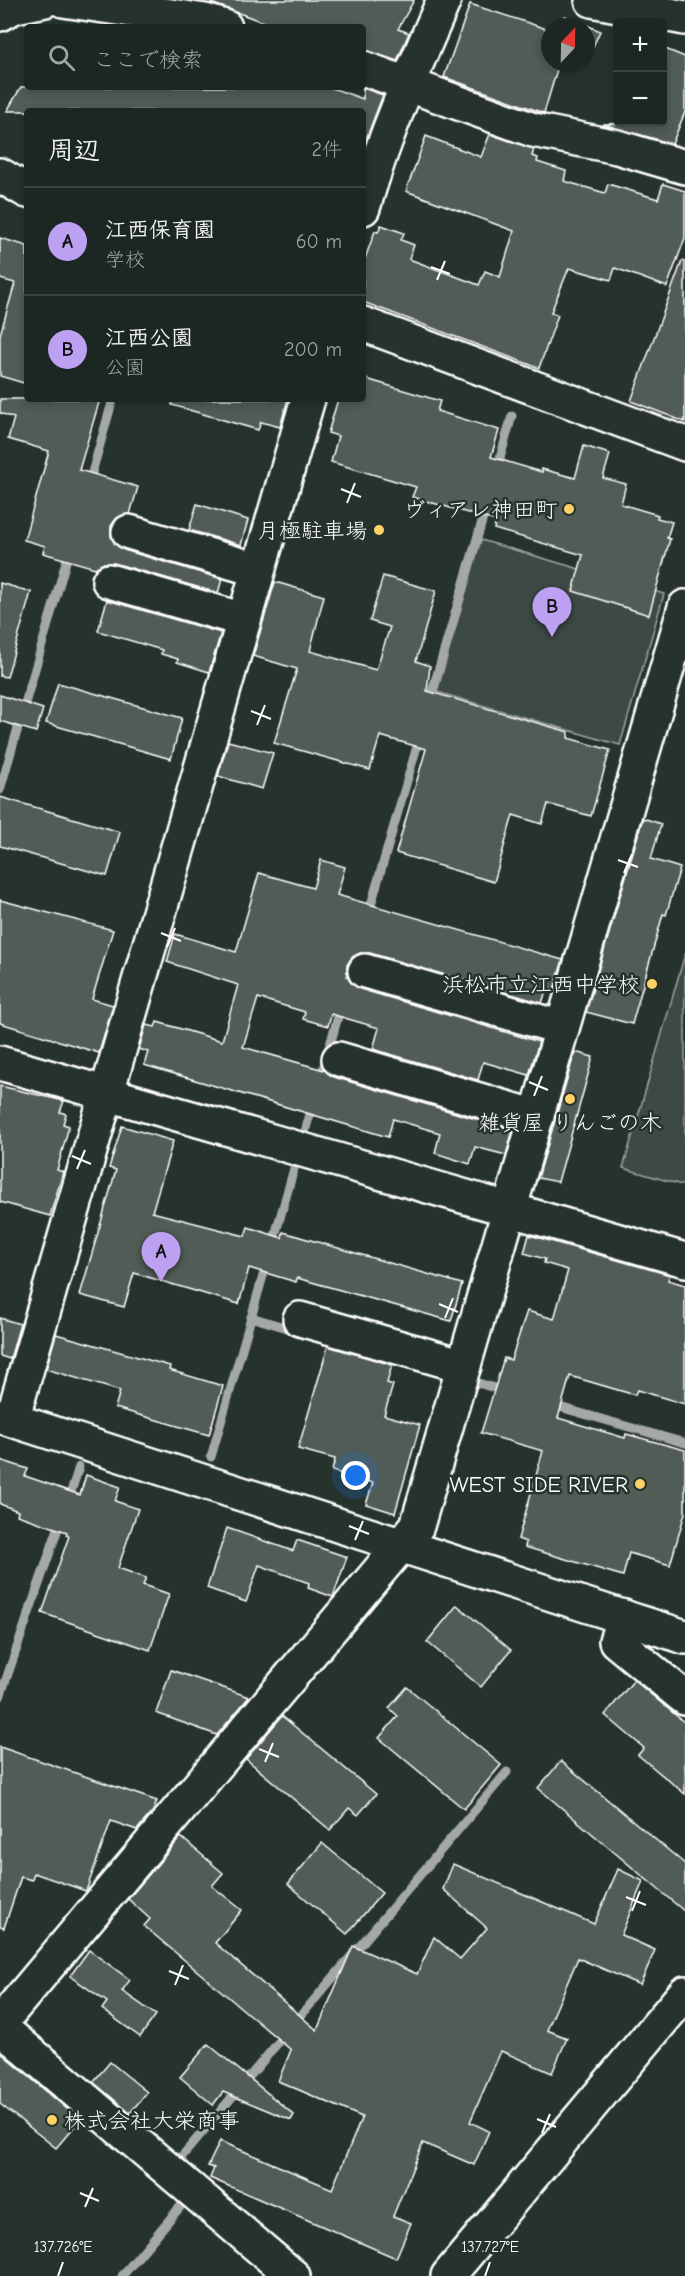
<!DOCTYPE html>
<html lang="ja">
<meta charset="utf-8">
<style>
:root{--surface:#1c2622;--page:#29322f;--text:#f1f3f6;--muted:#a0a5a5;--line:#3a4340;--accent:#bca0f2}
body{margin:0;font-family:"Comic Neue","Klee One",sans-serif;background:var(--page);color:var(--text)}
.controls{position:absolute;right:18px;top:18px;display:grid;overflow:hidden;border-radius:6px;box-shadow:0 3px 9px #0003}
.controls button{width:54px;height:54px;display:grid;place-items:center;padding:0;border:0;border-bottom:2px solid var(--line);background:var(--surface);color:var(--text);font:30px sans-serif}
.compass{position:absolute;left:541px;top:18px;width:54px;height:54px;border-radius:50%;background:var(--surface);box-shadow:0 3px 9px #0003;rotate:22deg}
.you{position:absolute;left:356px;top:1476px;width:21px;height:21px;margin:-15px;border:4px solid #fff;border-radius:50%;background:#1a73e8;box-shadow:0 0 0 9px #1a73e833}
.badge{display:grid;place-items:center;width:39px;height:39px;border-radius:50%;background:var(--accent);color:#111;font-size:20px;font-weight:700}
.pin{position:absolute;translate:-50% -50px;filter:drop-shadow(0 2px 3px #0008)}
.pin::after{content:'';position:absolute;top:32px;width:21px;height:18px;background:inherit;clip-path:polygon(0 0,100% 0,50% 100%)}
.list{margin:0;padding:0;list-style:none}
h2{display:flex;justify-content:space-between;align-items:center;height:78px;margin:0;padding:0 24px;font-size:26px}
h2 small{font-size:20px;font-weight:400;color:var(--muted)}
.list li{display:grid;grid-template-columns:39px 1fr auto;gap:18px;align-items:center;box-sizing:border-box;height:108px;padding:0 24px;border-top:2px solid var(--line)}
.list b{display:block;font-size:22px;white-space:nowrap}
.list p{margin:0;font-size:20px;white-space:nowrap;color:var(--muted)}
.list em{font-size:20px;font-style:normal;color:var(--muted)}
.icon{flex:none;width:33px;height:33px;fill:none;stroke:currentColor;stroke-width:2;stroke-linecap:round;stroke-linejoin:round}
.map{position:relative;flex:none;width:685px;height:2276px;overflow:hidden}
.search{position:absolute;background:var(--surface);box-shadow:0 3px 9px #0003;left:24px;top:24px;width:342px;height:66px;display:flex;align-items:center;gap:15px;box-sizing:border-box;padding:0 21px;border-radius:6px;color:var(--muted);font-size:22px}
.panel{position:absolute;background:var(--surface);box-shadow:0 3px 9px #0003;left:24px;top:108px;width:342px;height:294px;border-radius:6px}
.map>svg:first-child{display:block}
.green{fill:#3e4944;stroke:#9ea4a2;stroke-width:1.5}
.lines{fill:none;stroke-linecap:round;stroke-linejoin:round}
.stream{stroke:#a4a9a7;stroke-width:9}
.building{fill:#515c57;stroke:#fff;stroke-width:1.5}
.minor-casing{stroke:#fff;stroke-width:38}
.minor{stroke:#26332d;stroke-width:33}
.ticks{fill:none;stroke:#fff;stroke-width:2}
.poi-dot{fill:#ffd166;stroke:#26332d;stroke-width:2}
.labels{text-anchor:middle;stroke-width:5;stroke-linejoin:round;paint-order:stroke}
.poi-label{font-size:22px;fill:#fff;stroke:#26332d;text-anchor:end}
.ticks-label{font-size:15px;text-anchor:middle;fill:#fff;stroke:#26332d;stroke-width:5;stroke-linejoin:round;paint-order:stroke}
</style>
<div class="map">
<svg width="685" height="2276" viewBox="0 0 685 2276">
<rect width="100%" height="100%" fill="#26332d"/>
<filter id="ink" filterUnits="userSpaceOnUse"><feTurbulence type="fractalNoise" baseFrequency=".0167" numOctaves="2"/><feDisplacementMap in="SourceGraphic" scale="12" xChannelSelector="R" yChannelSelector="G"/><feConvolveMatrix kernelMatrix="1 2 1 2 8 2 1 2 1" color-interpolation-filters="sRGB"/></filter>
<g filter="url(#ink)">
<!-- green -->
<g class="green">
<polygon points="481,540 664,594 620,745 437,692"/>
<polygon points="685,954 685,1186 623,1168"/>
</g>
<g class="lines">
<!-- stream -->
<g class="stream">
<polyline points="496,472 512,416"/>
<polyline points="89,483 113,399"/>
<polyline points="429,702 486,508"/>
<polyline points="0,790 70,548"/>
<polyline points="368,915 420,736"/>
<polyline points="346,990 360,943"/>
<polyline points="320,1080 341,1006"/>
<polyline points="302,1142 313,1104"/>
<polyline points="272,1246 297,1158"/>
<polyline points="251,1317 297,1331"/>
<polyline points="475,1382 504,1391"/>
<polyline points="549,1404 685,1443"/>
<polyline points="211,1457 267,1262"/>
<polyline points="68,1501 79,1467"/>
<polyline points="0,1697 62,1517"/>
<polyline points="178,2161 507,1772"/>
<polyline points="122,2276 185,2201"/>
</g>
</g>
<!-- building -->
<g class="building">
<polygon points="211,0 414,0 398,29 409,33 397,61 363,50 363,27 277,27 211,3"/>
<polygon points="470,4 550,30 550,63 559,63 544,113 444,77"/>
<polygon points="565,16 600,31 586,62 586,27 560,27"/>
<polygon points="663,48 685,57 685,112 672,144 603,124 663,122"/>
<polygon points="21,87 329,87 363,99 363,88 383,95 363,147 363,111 7,111"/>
<polygon points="490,134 534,149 532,156 538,158 537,162 566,171 564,181 605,193 608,184 658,199 663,184 685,191 685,238 667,287 615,268 611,280 569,268 551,312 558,315 539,368 363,302 363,264 375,231 378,232 381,225 404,233 401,240 414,245 409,259 479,285 485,271 500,277 514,231 406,191 426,136 481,157"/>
<polygon points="0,238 27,246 27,384 0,376 0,335 15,283 0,279"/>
<polygon points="682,261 685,261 685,422 631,401"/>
<polygon points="363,378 440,401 437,411 499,430 491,457 542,472 542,469 575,478 584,446 610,454 603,478 626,484 621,504 658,515 657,518 672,522 667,538 670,539 649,615 573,591 583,555 494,529 496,521 412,497 416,487 331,462 338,436 328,433 338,399 363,399"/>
<polygon points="0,399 100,399 79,470 138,487 130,514 117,518 111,526 111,536 115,544 124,550 222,579 218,593 114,563 104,563 95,568 43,553 45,546 24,540 49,451 8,439 14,418 0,413"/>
<polygon points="173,399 288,399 280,427 261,422 258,430 172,405"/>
<polygon points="197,504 248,520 241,545 189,530"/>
<polygon points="383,576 436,591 416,661 430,666 427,691 569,732 568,738 610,750 591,816 548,804 542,824 513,815 494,882 396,853 426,749 380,736 370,770 274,743 297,669 253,656 275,582 324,596 310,651 376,670 390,627 370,621"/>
<polygon points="0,583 31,592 7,677 0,676"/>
<polygon points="107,600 221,633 209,672 177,662 178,659 161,654 162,650 98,631"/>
<polygon points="58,683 182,718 171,759 46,723"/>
<polygon points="0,695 43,709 36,732 0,721"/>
<polygon points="228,741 273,753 262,789 218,776"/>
<polygon points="0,797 120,832 107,876 0,846"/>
<polygon points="643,818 661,824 651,859 680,868 666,915 663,914 632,1024 586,1012"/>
<polygon points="321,860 345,867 337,895 563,960 554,990 547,988 542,1003 370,953 360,953 352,957 347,965 347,976 352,984 360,989 539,1042 529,1075 483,1062 478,1080 373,1049 379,1028 331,1014 328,1026 303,1019 305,1012 258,998 243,1047 324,1070 334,1077 513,1130 506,1155 475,1147 470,1164 435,1153 440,1133 393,1119 388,1137 144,1065 148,1052 139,1049 146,1025 155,1027 157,1022 222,1041 238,985 167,962 175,934 236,952 259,873 313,888"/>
<polygon points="0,900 113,930 92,999 113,1005 99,1053 0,1023"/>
<polygon points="575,1052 593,1057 558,1182 538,1178"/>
<polygon points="0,1086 64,1101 60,1112 66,1114 63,1124 69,1126 57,1170 63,1172 50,1216 0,1202"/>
<polygon points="122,1126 173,1141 152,1212 245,1236 248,1227 282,1238 283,1232 462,1284 451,1321 297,1278 296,1282 249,1268 239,1304 134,1273 124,1307 80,1295 116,1170 109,1168"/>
<polygon points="529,1235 670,1275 668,1280 685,1285 685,1404 637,1390 635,1395 570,1376 558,1418 625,1438 626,1434 685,1450 685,1513 670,1565 629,1553 623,1576 525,1547 526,1542 518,1539 543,1451 481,1433 504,1358 511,1360 527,1311 554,1319 568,1270 544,1263 545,1259 524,1253"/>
<polygon points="0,1318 20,1324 10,1359 0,1356"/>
<polygon points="56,1334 170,1366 169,1370 223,1386 209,1435 115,1408 120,1391 46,1369"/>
<polygon points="328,1346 392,1365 387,1383 393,1385 384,1415 420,1425 395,1513 366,1504 373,1483 332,1471 335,1459 298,1449"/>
<polygon points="0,1460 28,1469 25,1476 80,1495 86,1475 120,1487 115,1501 138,1509 118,1568 146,1578 143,1585 169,1594 150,1650 42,1613 69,1536 66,1535 67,1532 17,1515 18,1511 0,1504"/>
<polygon points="227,1528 293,1551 297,1540 347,1557 333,1597 308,1588 309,1583 259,1565 246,1602 207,1588"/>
<polygon points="457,1605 511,1650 481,1687 427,1642"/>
<polygon points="171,1670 221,1687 249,1697 217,1735 156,1713"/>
<polygon points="634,1680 685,1723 685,1794 638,1755 644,1748 605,1715"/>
<polygon points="407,1687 501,1765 464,1809 379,1738 398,1716 389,1708"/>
<polygon points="282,1716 376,1794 358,1815 349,1808 330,1830 246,1759"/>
<polygon points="0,1747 157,1801 153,1811 137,1830 111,1821 86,1891 34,1873 32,1880 21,1877 4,1928 0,1927"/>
<polygon points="561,1761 685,1864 685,1912 538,1788"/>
<polygon points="181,1837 223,1873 212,1886 242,1910 215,1943 317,2030 353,1946 417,1974 434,1937 460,1959 487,1928 443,1889 453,1864 594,1924 618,1869 643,1881 621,1935 655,1950 640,1985 578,1958 547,2030 567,2038 552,2073 501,2051 470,2122 489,2131 474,2165 423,2143 393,2216 411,2223 396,2258 210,2178 214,2168 208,2166 220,2141 332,2189 362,2117 278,2081 291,2050 144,1926 150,1919 128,1899"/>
<polygon points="322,1843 382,1893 347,1934 288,1884"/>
<polygon points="89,1950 130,1980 122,1991 156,2015 140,2037 102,2009 107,2002 70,1976"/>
<polygon points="208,2044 294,2115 291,2120 223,2092 213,2105 180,2077"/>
<polygon points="0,2052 80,2120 56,2148 0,2104"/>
<polygon points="110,2062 147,2092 130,2113 93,2082"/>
</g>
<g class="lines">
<!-- minor casing -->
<g class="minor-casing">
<g id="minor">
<polyline points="63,0 205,21 225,27"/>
<polyline points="592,0 685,18"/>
<polyline points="0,14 15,6 45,0"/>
<polyline points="363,68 533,130 617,147 685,167"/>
<polyline points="0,175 27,191"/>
<path d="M363,208C384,136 414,68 444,0"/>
<polyline points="363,324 685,444"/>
<polyline points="129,532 258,570"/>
<polyline points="109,581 244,620"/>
<polyline points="365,971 562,1028"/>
<polyline points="339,1059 537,1117"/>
<polyline points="0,1063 685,1260"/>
<polyline points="300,1319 464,1366"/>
<polyline points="0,1416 685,1637"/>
<polyline points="12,1420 308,399"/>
<polyline points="624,1617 616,1641 685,1698"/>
<polyline points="0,2023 417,1526 685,607"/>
<polyline points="0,2027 293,2276"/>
<polyline points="448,2276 685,1993"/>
</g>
</g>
<!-- minor -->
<use href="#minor" class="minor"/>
</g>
</g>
<!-- ticks -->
<path class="ticks" d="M431,267L450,274M437,280L445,261M341,489L361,497M347,503L355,483M251,711L271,719M257,725L265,705M618,860L638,867M624,873L632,854M161,933L181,941M167,947L175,928M529,1082L548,1090M534,1096L542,1076M72,1156L91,1164M77,1169L85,1150M439,1304L458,1312M445,1318L453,1298M349,1526L369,1534M355,1540L363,1521M259,1749L279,1757M265,1762L273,1743M626,1897L646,1905M632,1911L640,1891M169,1971L189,1979M175,1985L183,1965M537,2119L556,2127M542,2133L550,2114M80,2193L99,2201M85,2207L93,2188M58,2276L63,2262M485,2276L490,2262"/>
<!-- markers -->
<g class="poi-dot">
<circle cx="569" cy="509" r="6"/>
<circle cx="379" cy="530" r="6"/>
<circle cx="652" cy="984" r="6"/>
<circle cx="570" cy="1099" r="6"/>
<circle cx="640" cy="1484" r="6"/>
<circle cx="52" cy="2120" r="6"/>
</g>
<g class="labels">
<!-- poi labels -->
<g class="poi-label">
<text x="557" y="517">ヴィアレ神田町</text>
<text x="367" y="538">月極駐車場</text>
<text x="640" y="992">浜松市立江西中学校</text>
<text x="570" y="1130" text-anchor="middle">雑貨屋 りんごの木</text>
<text x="628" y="1492">WEST SIDE RIVER</text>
<text x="64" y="2128" text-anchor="start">株式会社大栄商事</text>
</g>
</g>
<g class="ticks-label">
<text x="63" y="2252">137.726°E</text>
<text x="490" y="2252">137.727°E</text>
</g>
</svg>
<div class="controls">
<button>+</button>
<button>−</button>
</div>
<svg class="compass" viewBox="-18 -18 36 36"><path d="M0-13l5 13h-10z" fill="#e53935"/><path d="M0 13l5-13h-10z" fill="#a0a5a5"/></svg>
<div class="you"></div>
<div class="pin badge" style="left:161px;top:1282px">A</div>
<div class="pin badge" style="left:552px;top:637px">B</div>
<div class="search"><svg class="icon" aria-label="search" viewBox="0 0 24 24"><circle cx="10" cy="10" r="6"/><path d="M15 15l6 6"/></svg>ここで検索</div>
<section class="panel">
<h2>周辺<small>2件</small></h2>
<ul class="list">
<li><span class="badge">A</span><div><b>江西保育園</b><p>学校</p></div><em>60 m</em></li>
<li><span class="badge">B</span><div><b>江西公園</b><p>公園</p></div><em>200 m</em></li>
</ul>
</section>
</div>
